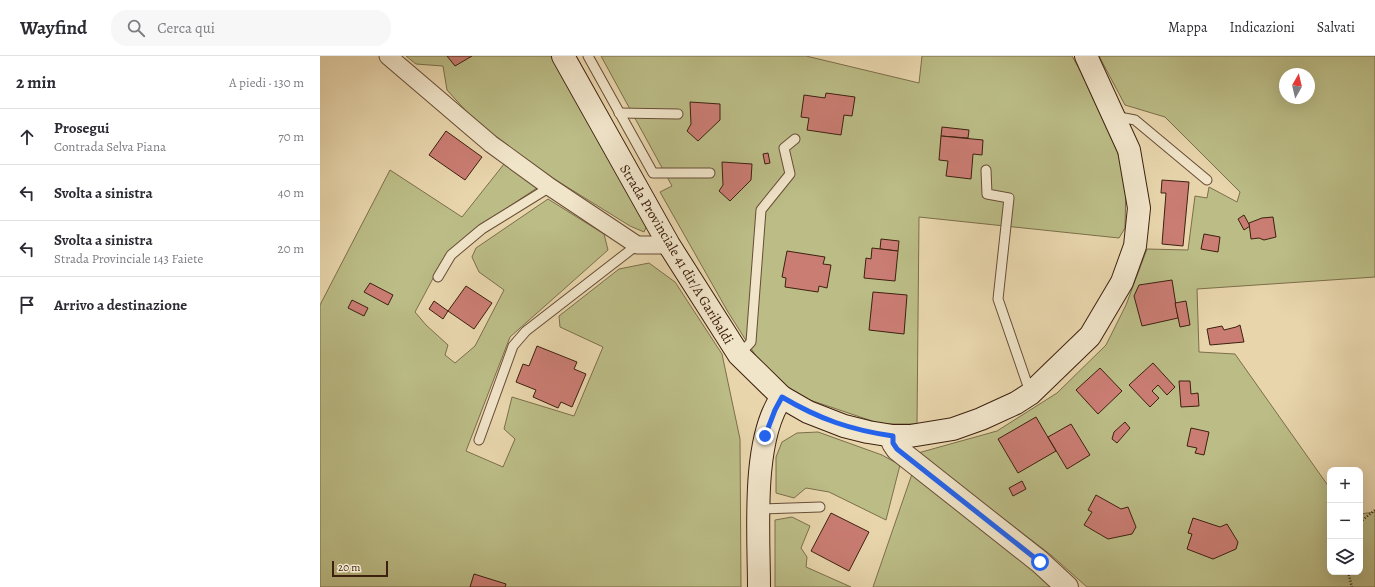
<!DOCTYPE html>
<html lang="it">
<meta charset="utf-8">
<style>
:root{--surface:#fff;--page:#f7f7f7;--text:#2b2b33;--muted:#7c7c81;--line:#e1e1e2}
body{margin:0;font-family:Alegreya,serif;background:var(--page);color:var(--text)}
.controls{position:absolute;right:12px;bottom:12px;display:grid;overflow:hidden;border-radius:8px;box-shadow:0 4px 16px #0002}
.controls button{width:36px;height:36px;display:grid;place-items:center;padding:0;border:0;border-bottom:1px solid var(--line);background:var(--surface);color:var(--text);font:20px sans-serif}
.compass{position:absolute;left:959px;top:12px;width:36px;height:36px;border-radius:50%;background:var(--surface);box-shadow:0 4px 16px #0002;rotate:8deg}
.scale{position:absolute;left:12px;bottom:10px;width:56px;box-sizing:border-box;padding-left:4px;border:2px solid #3d200e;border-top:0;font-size:11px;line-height:14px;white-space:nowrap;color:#3d200e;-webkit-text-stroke:3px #f0e4c9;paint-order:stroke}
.stop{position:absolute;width:12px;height:12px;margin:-9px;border:3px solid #2563eb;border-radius:50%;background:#fff}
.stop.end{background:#2563eb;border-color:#fff;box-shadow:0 1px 4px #0008}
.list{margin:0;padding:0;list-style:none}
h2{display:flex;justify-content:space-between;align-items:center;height:52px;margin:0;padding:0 16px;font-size:17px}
h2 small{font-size:13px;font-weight:400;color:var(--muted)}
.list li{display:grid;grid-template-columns:26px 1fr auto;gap:12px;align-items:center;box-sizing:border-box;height:56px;padding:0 16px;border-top:1px solid var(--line)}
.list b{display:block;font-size:15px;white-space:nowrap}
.list p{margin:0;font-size:13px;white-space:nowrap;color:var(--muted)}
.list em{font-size:13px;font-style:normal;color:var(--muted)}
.icon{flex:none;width:22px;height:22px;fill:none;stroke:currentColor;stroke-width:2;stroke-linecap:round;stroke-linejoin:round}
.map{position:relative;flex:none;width:1055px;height:531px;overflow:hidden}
header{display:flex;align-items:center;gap:24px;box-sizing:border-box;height:56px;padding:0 20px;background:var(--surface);border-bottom:1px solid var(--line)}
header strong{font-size:19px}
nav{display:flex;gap:22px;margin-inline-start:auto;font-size:14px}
.search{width:280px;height:36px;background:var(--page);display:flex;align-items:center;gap:10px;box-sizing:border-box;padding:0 14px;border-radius:16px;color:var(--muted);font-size:15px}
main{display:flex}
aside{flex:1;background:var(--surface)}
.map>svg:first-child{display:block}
.green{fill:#bbbc86;stroke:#7c6e4a;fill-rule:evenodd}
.building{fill:#ca7d73;stroke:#3d200e}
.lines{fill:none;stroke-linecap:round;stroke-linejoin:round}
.service-casing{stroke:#684d36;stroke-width:11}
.minor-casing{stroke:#684d36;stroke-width:19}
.tertiary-casing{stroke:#684d36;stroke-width:24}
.secondary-casing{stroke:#3d200e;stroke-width:24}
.path{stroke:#3d200e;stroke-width:2.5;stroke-dasharray:1 2;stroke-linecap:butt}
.service{stroke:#f0e4c9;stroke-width:9}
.minor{stroke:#f0e4c9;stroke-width:17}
.tertiary{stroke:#f0e4c9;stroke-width:22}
.secondary{stroke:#f0e4c9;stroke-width:22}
.route{stroke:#2563eb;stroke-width:5}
.labels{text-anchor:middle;stroke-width:3;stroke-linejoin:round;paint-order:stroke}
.street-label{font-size:14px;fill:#3d200e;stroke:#f0e4c9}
</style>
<header>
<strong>Wayfind</strong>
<div class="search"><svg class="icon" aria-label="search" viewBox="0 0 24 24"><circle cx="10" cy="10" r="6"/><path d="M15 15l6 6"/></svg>Cerca qui</div>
<nav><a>Mappa</a><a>Indicazioni</a><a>Salvati</a></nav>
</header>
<main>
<aside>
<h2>2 min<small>A piedi · 130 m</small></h2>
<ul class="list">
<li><svg class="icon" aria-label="ahead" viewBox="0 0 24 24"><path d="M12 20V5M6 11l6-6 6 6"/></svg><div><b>Prosegui</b><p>Contrada Selva Piana</p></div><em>70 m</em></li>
<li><svg class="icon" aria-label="left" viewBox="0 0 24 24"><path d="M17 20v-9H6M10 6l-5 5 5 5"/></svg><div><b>Svolta a sinistra</b></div><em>40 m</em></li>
<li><svg class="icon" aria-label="left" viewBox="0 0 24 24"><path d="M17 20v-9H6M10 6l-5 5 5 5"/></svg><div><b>Svolta a sinistra</b><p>Strada Provinciale 143 Faiete</p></div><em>20 m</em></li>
<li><svg class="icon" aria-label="arrive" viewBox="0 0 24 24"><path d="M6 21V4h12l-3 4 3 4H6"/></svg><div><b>Arrivo a destinazione</b></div></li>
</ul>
</aside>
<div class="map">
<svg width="1055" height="531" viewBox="0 0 1055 531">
<rect width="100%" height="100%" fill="#e8d5ac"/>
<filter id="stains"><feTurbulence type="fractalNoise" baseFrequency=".005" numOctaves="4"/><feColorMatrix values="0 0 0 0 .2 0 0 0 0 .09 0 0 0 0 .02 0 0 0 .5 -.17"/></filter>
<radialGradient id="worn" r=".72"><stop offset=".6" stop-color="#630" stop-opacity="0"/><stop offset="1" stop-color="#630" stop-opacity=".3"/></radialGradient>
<!-- green -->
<g class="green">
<polygon points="86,0 231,0 329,165 324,176 310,170 231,121 156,66 127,34 123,10 96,8"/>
<polygon points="281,0 486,0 599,27 602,0 752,0 774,39 793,81 806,125 805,172 799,182 599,161 597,368 561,368 472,338 446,316 408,256 340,136 352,130"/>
<path d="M779,0H1055V221L877,233L879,296L915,298L1009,431L1010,516H1040V458L1055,456V531H767L731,499L598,397L677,375L737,337L786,289L806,249L827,193L868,194L875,140L887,142L889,131L917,146L920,136L845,61L805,49ZM965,18H989V42H965Z"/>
<polygon points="184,108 217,132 152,175 126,198 95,256 106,269 128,289 125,299 135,307 155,290 184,234 159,216 152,201 156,192 228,143 284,178 288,194 190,281 146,395 183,411 195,383 184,373 192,341 254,360 283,291 240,271 239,260 299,213 329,207 355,226 402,298 420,383 421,531 0,531 0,249 70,114 142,161"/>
<polygon points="498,376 562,399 580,409 566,464 509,436 486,432 474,442 456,437 456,401 462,386 477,377"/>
<polygon points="592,418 716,514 732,531 553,531"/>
<polygon points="472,461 490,470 481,492 487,501 486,511 531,531 455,531 455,464"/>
</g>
<!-- building -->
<g class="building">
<polygon points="127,0 152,0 135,10"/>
<polygon points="506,37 535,41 532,60 524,59 521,79 487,74 489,62 481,61 484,39 505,42"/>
<polygon points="370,46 400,48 400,64 378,85 367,75 371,68"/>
<polygon points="622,71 649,74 648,82 621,80"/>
<polygon points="126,75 162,101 145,124 109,99"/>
<polygon points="621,80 663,84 662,99 653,98 651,123 626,120 628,105 619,104"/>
<polygon points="448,97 450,107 445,108 443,98"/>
<polygon points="402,106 432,108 431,124 410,145 399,135 403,129"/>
<polygon points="842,124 869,126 863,190 842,188 846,137 841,137"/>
<polygon points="924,159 930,170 924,174 918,163"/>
<polygon points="953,161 956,181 944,184 939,182 931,183 929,167 942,162"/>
<polygon points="884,178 900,181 898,196 881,193"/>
<polygon points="561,183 579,185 578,195 560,193"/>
<polygon points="552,192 578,195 575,225 544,222 546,202 551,203"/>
<polygon points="467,195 505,201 503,208 511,209 507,232 499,230 498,236 465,231 466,222 462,221"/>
<polygon points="852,224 858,262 822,270 814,240 819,229"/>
<polygon points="50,227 73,239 68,249 44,236"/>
<polygon points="146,230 172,247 154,273 128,255"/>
<polygon points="553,236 587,239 584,278 549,274"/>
<polygon points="32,244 48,252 44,260 28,252"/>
<polygon points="114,245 128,255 123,263 109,253"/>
<polygon points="866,245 870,269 860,271 855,247"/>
<polygon points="920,269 924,286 890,289 887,273 902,270 904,274 916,271"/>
<polygon points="217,290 257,306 254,313 266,318 252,351 241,346 238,352 213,341 216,334 196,326 203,308 209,310"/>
<polygon points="833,307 855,331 847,339 838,329 832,335 839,342 830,351 809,329"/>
<polygon points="780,312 802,335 778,358 756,334"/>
<polygon points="859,325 870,325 871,338 878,337 879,350 861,351"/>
<polygon points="716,361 736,395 698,417 678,383"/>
<polygon points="805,366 810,372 797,387 792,383 794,376"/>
<polygon points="751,368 770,399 747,413 728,381"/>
<polygon points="871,372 889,376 884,399 875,397 877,392 867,390"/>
<polygon points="702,425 706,433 693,440 689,432"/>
<polygon points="776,439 801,453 808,451 816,471 812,478 788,483 764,469 772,456 768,454"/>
<polygon points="511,457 549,476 529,515 491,495"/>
<polygon points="873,462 900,471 907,468 918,486 916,493 893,503 867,493 872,478 868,477"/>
<polygon points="154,518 186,528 185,531 150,531"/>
</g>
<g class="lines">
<!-- service casing -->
<g class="service-casing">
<g id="service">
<polyline points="268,0 333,117 390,117"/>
<polyline points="299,57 358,58"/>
<polyline points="794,60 815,64 887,124"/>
<polyline points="666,114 667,138 689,142 678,243 710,336"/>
<polyline points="118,221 131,199 162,173 230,131"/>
<polyline points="419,299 431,286 441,154 470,118 464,92 475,83"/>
<polyline points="159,384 193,290 206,275 317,189"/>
<polyline points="440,453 500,451"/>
</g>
</g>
<!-- minor casing -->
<g class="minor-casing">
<polyline id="minor" points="68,0 171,88 230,131 317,189 349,189"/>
</g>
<!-- tertiary casing -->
<g class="tertiary-casing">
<polyline id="tertiary" points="573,380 573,387 577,393 720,506 747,531"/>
</g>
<!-- secondary casing -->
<g class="secondary-casing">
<g id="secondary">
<polyline points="243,0 349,189 419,299 462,341 488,356 524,370 548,376 573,380 590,380 633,373 661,363 696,347 710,338 770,280 802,226 815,190 819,152 809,94 766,0"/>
<path d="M439,531C439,479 431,384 462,341"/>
</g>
</g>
<!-- path -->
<g class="path">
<polyline points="1040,466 1055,454"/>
<polyline points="1028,516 1032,531"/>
</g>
<!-- service -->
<use href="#service" class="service"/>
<!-- minor -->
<use href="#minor" class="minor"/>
<!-- tertiary -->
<use href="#tertiary" class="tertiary"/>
<!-- secondary -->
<use href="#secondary" class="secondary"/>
</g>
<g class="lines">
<!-- route -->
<path class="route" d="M445,380L455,354L462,341C499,363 531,374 573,380V387L577,393L720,506"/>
</g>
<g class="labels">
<!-- street labels -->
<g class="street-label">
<text transform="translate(357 198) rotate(59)" y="5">Strada Provinciale 41 dir/A Garibaldi</text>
</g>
</g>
<rect width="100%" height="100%" filter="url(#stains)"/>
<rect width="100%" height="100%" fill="url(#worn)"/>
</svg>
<div class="controls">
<button>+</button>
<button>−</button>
<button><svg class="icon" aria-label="layers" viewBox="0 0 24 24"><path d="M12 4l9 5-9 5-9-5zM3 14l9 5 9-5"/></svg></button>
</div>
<svg class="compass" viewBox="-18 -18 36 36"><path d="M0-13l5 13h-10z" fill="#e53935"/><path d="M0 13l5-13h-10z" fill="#7c7c81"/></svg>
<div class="scale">20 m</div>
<div class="stop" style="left:720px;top:506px"></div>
<div class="stop end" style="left:445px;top:380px"></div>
</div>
</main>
